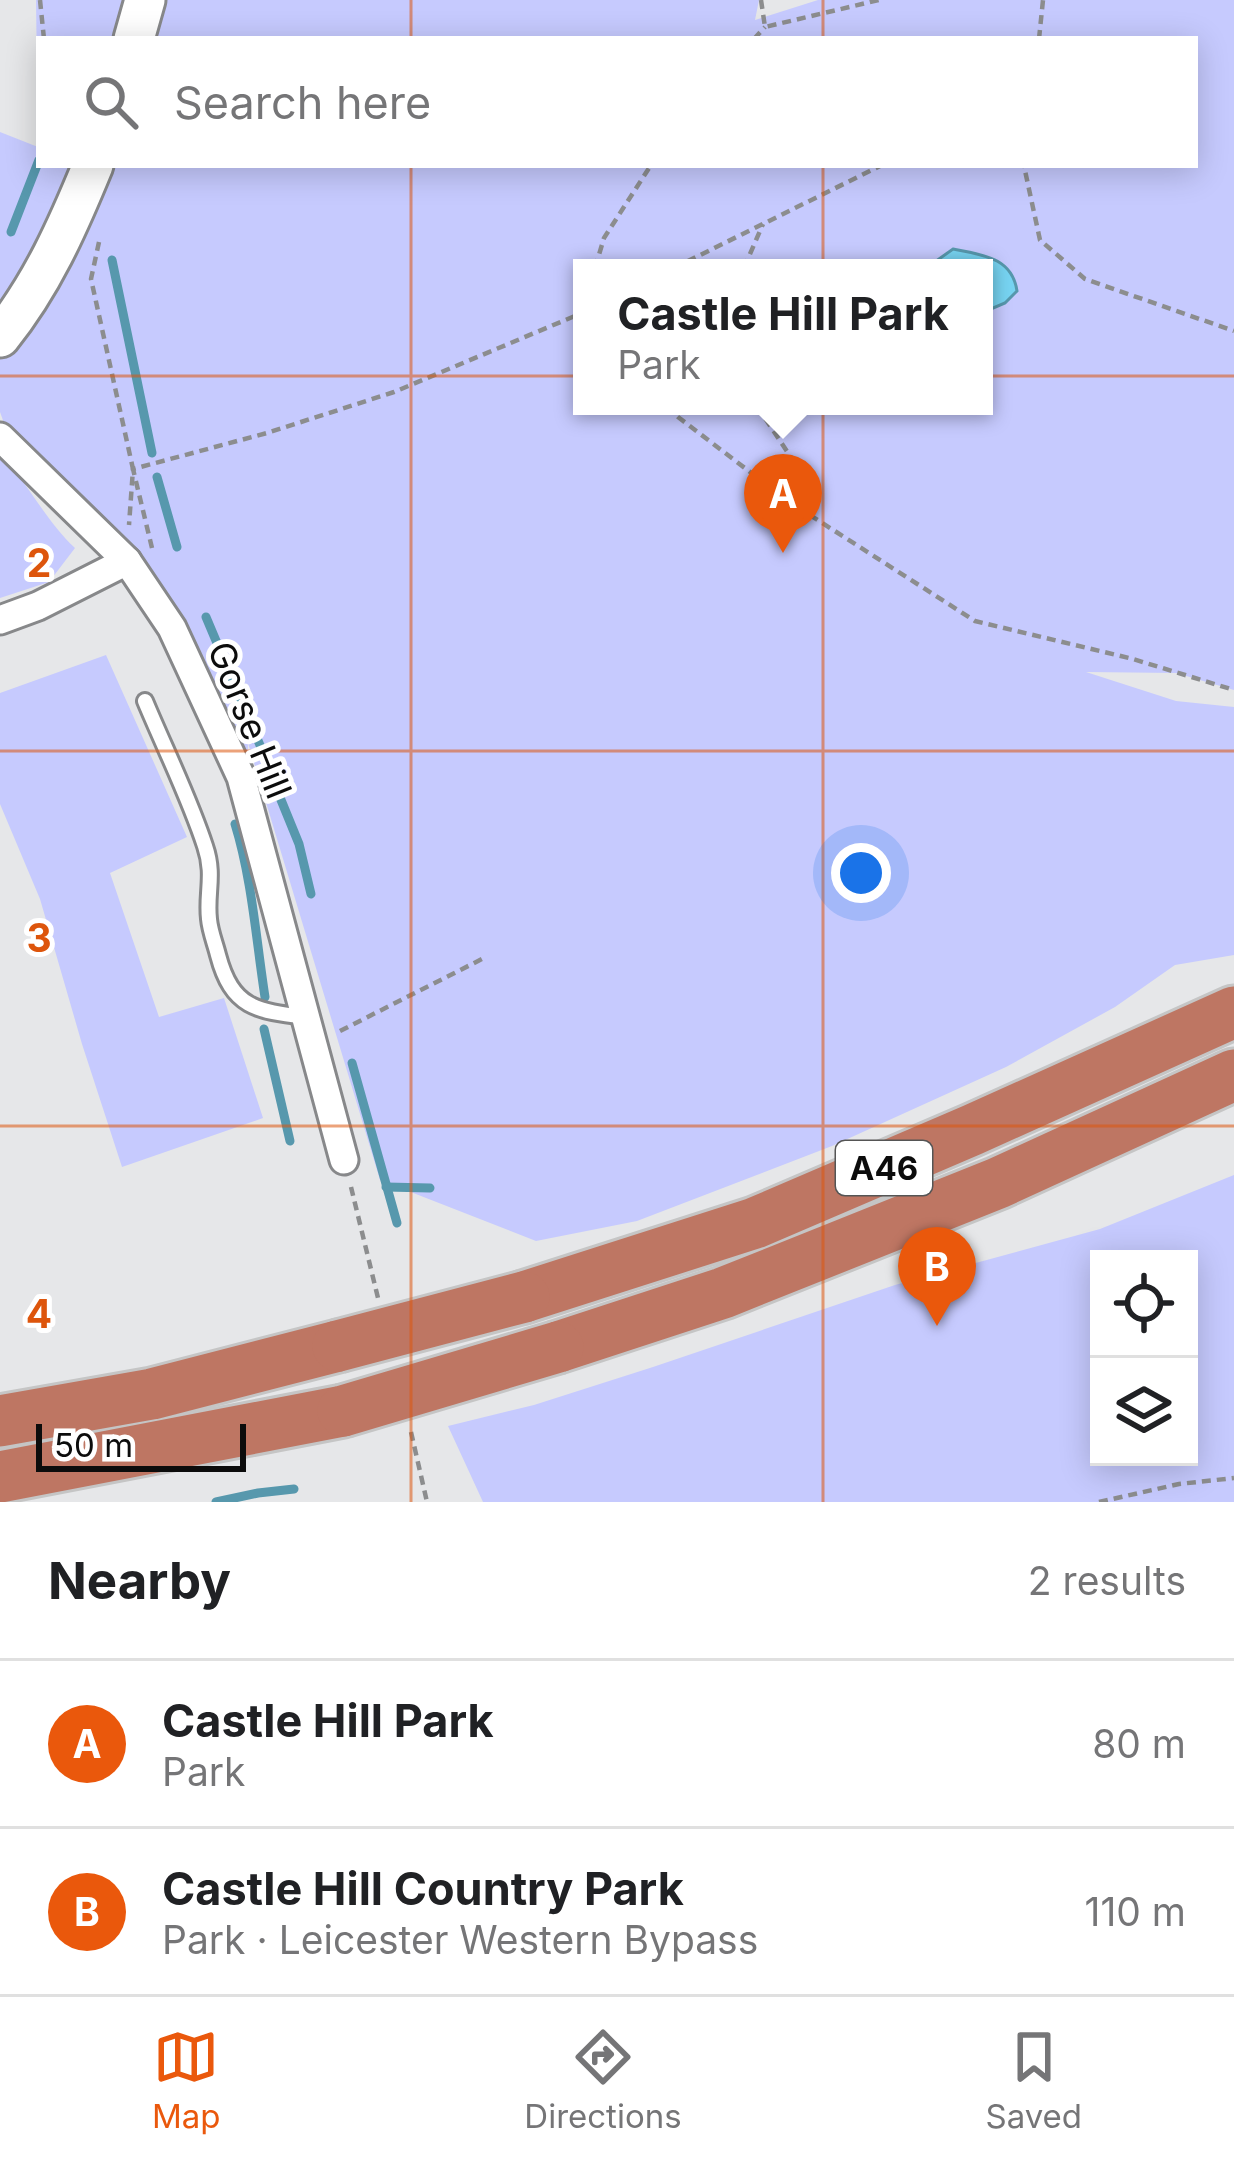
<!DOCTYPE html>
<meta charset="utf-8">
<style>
:root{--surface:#fff;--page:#f6f6f6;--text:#202124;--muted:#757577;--line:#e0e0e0;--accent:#ea580c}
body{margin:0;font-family:Inter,sans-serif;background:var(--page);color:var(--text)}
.controls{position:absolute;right:36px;bottom:36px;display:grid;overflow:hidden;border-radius:0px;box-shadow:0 6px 30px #0003}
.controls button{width:108px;height:108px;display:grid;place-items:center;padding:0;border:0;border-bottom:3px solid var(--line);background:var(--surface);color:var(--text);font:60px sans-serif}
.scale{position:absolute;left:36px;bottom:30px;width:210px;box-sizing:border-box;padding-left:12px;border:6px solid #0c0c0c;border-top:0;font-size:33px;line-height:42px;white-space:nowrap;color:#0c0c0c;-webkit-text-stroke:9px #fff;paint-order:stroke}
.you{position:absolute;left:861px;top:873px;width:42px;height:42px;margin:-30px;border:9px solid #fff;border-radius:50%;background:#1a73e8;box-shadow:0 0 0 18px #1a73e833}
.badge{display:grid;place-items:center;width:78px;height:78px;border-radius:50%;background:var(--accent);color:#fff;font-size:39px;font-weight:700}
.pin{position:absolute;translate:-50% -99px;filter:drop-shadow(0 3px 6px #0008)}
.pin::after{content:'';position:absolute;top:63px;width:42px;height:36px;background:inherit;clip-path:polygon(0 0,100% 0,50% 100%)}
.popup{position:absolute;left:573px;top:259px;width:420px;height:156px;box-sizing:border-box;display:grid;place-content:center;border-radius:0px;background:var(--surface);filter:drop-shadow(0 3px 9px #0005);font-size:39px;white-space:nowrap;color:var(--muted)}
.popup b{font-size:45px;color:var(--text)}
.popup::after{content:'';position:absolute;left:50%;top:100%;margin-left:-24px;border:24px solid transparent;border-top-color:var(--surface)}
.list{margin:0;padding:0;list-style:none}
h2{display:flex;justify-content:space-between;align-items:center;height:156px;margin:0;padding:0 48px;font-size:51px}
h2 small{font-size:39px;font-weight:400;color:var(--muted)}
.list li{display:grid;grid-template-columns:78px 1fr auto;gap:36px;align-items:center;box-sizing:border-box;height:168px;padding:0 48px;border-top:3px solid var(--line)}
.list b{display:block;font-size:45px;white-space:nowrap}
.list p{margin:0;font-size:39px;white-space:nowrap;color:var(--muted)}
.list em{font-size:39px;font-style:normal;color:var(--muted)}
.icon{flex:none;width:66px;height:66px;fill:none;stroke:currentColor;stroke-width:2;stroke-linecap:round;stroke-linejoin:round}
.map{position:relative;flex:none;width:1234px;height:1502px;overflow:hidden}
.search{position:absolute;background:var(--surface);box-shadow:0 6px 30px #0003;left:36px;right:36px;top:36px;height:132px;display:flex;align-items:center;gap:30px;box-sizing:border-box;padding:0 42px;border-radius:0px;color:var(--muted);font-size:45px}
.sheet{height:492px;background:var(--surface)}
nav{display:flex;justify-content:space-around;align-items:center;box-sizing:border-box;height:168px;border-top:3px solid var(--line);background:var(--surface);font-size:33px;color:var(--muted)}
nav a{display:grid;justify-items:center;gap:6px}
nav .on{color:var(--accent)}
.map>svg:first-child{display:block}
.green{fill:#c6cafe;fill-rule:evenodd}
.water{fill:#77d4f2;stroke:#5798ad;stroke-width:3}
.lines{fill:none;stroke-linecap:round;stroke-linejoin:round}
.stream{stroke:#5798ad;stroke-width:9}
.lane-casing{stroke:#87888a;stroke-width:20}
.street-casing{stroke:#87888a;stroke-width:33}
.secondary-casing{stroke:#87888a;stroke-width:45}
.highway-casing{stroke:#c5c5c5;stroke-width:57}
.path{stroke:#8c8d8e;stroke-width:4.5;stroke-dasharray:9 6;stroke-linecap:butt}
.lane{stroke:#fff;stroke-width:14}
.street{stroke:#fff;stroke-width:27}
.secondary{stroke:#fff;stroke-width:39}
.highway{stroke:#be7663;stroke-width:51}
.highway-bridge-casing{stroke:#c5c5c5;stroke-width:57;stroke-linecap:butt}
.highway-bridge{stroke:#be7663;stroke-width:51}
.grid{fill:none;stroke:#dd550c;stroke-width:3;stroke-opacity:0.55}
.labels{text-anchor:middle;stroke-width:10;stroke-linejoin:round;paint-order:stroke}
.shield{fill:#fff;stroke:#555;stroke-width:3}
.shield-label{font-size:33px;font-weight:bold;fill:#0c0c0c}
.street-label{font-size:36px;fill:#0c0c0c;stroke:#fff}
.grid-label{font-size:39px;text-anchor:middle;font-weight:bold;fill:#dd550c;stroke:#fff;stroke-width:10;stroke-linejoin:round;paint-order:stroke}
</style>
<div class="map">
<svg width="1234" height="1502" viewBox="0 0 1234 1502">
<rect width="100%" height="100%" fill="#e6e7e9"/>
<!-- green -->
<g class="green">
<polygon points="36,0 138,0 130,39 39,39 39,165 90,165 0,331 0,132 38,147"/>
<path d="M153,0H759L755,20L818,0H1234V690L1176,673L1086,672L1176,701L1234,707V955L1175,965L1115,1007L1006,1067L832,1146L637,1221L536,1241L380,1180L248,743L247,773L109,531L70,486L5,426L0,412V359L31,312L105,165H1195V39H140ZM582,268H984V406H582Z"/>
<path d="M0,453C28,483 45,520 75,548L49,582L0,598Z"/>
<polygon points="106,655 187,837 110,873 159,1017 224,998 263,1118 122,1167 82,1044 40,899 0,804 0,693"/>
<path d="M1234,1175V1502H483L448,1426L534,1405L653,1367L895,1285L1100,1229ZM1099,1259H1189V1457H1099Z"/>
</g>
<!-- water -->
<path class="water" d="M953,249C982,255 1012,257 1017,291L1005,303L984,312V268H932V264Z"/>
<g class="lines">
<!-- stream -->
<g class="stream">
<polyline points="11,232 39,160"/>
<polyline points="112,260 152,453"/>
<polyline points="157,477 177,547"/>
<polyline points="206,617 270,769"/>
<polyline points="279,795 299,844 311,894"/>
<path d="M235,824C252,879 256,939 265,997"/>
<polyline points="264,1029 290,1141"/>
<polyline points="352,1063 397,1223"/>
<polyline points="386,1187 430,1188"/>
<polyline points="216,1502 258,1493 294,1489"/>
</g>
<!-- lane casing -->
<g class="lane-casing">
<path id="lane" d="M145,701C165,749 189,797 205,846C215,875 206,893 209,919C210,931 215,943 218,955C232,1008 256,1011 306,1017"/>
</g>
<!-- street casing -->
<g class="street-casing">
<g id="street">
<polyline points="0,437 127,561 172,628 241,777 344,1160"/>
<polyline points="0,620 38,606 127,561"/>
</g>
</g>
<!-- secondary casing -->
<g class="secondary-casing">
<g id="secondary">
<polyline points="134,39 145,0"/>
<path d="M0,337C42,285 68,226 93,165"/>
</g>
</g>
<!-- highway casing -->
<g class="highway-casing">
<g id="highway">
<polyline points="524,1297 755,1223 972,1130 1234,1012"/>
<polyline points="558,1347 723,1293 998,1183 1234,1075"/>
<polyline points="0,1421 152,1394 338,1346"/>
<polyline points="0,1477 343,1411"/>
</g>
</g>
<!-- path -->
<g class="path">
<polyline points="40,0 44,39"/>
<polyline points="761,0 765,27 879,0"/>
<polyline points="754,39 765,27"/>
<polyline points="1039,39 1043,0"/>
<polyline points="1016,165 1024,166 1040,240 1085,279 1234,331"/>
<polyline points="99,242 91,279 133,469 129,525"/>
<polyline points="595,268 604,238 651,165"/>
<polyline points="674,268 882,165"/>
<polyline points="744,268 763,224"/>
<polyline points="667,406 678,417 788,501 975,621 1133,659 1234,690"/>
<polyline points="757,406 794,462"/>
<polyline points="152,548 133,469 267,433 394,392 582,313"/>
<polyline points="340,1031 482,959"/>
<polyline points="351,1187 378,1298"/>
<polyline points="411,1432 427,1502"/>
<polyline points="1099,1502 1179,1484 1234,1478"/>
</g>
<!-- lane -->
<use href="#lane" class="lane"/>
<!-- street -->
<use href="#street" class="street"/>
<!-- secondary -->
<use href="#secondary" class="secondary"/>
<!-- highway -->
<use href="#highway" class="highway"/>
<!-- highway-bridge casing -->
<g class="highway-bridge-casing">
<g id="highway-bridge">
<polyline points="338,1346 524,1297"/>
<polyline points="343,1411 558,1347"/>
</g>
</g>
<!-- highway-bridge -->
<use href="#highway-bridge" class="highway-bridge"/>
</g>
<!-- grid -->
<path class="grid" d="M411,0V39M823,0V39M411,165V1502M823,165V1502M0,376H1234M0,751H1234M0,1126H1234"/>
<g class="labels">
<!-- shield labels -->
<rect class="shield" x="836" y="1141" width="96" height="54" rx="9"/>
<g class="shield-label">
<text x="884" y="1180">A46</text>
</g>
<!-- street labels -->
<g class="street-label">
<text transform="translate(250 720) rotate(68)" y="13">Gorse Hill</text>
</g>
</g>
<g class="grid-label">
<text x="39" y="577">2</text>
<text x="39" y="952">3</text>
<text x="39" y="1328">4</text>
</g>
</svg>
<div class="controls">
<button><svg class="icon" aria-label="locate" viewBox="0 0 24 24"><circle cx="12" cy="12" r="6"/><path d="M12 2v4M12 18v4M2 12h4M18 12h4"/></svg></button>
<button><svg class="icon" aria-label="layers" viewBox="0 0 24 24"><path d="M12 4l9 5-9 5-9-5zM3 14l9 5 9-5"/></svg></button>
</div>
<div class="scale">50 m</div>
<div class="you"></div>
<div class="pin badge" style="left:783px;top:553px">A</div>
<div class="popup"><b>Castle Hill Park</b>Park</div>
<div class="pin badge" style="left:937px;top:1326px">B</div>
<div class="search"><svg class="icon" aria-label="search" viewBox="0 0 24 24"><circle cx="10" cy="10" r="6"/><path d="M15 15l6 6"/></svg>Search here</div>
</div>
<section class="sheet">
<h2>Nearby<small>2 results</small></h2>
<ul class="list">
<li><span class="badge">A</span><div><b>Castle Hill Park</b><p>Park</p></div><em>80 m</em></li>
<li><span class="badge">B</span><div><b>Castle Hill Country Park</b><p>Park · Leicester Western Bypass</p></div><em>110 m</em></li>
</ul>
</section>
<nav>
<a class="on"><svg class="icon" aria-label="map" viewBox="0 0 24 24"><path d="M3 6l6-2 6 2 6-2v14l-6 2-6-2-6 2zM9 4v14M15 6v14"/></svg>Map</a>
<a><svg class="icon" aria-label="directions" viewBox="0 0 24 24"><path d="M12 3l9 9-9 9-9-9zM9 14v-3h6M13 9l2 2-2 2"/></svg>Directions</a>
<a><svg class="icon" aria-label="saved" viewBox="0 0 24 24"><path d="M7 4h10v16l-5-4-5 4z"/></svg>Saved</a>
</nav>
